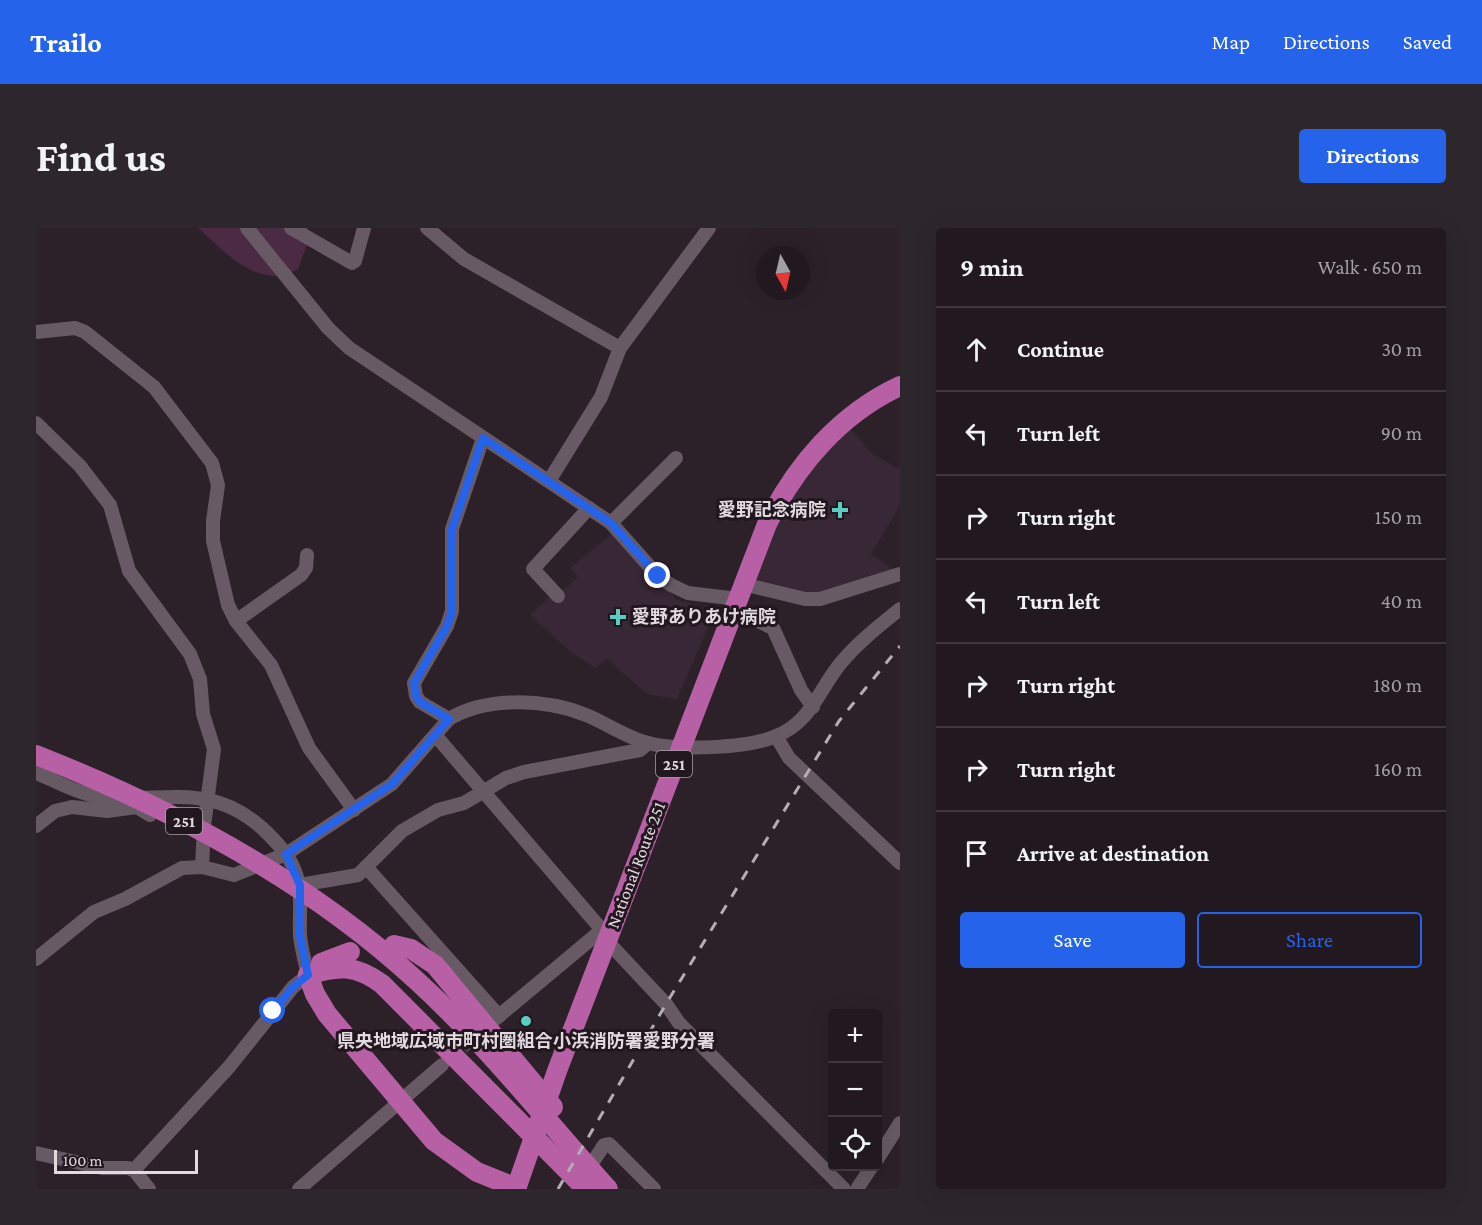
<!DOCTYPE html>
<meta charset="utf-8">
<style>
:root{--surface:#21191f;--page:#2d262c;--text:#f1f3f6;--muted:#a2a0a4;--line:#3e383d;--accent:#2563eb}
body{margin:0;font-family:"Crimson Pro","Noto Sans JP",serif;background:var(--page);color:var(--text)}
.controls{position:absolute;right:18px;bottom:18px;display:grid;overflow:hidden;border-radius:6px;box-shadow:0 6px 24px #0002}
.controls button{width:54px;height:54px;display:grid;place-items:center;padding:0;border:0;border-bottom:2px solid var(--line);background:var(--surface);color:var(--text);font:30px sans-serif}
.compass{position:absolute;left:720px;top:18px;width:54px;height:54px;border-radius:50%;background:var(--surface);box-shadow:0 6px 24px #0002;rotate:172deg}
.scale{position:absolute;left:18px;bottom:15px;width:144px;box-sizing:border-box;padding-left:6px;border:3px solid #e1dadf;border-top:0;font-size:16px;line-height:21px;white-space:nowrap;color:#e1dadf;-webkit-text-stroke:4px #22171f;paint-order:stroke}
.stop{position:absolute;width:18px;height:18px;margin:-14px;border:4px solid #2563eb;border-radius:50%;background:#fff}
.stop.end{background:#2563eb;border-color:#fff;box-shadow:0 2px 6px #0008}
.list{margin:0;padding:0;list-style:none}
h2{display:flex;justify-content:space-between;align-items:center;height:78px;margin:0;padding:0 24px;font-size:26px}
h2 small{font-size:20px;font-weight:400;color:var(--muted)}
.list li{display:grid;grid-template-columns:39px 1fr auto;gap:18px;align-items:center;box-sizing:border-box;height:84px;padding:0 24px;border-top:2px solid var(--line)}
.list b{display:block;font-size:22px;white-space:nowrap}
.list em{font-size:20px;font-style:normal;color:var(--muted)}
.actions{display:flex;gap:12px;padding:18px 24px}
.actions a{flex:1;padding:14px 0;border:2px solid var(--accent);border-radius:6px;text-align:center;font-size:21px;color:var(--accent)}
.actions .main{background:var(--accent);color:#fff}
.icon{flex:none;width:33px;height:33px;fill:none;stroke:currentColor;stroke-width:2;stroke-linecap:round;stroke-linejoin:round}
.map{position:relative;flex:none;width:864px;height:961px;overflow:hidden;border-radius:6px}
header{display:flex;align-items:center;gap:36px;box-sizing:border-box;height:84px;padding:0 30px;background:var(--accent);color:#fff}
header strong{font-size:28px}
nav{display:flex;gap:33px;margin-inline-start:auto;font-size:21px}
.intro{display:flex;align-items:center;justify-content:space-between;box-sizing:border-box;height:144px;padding:0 36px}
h1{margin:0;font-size:42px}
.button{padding:15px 27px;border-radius:6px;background:var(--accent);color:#fff;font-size:21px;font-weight:700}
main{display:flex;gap:36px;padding:0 36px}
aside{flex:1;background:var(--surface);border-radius:6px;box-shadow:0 6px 24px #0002}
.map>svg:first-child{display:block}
.built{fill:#382734}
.green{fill:#4b2b44}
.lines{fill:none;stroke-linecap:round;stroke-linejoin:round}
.minor-tunnel{stroke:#473d44;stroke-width:14;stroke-dasharray:14 7;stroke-linecap:butt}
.minor{stroke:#675a64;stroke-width:14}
.highway{stroke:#b760a6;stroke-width:20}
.rail{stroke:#b5adb3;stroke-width:3;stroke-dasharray:10 10;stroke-linecap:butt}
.route{stroke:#2563eb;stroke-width:8}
.poi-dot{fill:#58cec0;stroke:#22171f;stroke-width:2}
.labels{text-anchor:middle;stroke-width:6;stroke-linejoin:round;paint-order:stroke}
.shield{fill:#22171f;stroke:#a8a0a5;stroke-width:1.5}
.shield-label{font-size:16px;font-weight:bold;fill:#e1dadf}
.poi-label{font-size:18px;font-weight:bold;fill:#e1dadf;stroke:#22171f;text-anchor:end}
.street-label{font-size:18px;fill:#e1dadf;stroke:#22171f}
</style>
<header>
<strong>Trailo</strong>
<nav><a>Map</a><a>Directions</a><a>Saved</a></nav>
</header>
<div class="intro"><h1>Find us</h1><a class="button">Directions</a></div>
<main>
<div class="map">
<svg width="864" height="961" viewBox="0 0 864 961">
<rect width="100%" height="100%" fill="#2c2129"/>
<!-- built -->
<g class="built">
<polygon points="814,200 835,225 861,240 864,236 864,278 835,326 861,344 785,365 771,366 715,353 744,286 776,237"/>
<polygon points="578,304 641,372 654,375 657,385 676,391 641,471 611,466 571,431 559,440 536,425 494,387 516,366 519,369 542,349 534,340"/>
</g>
<!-- green -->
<path class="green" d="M162,0H272L273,11L262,41C224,64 189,24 162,0Z"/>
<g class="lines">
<!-- minor-tunnel -->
<polyline class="minor-tunnel" points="410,833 444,805"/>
<!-- minor -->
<g class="minor">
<polyline points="211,0 292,100 313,120 575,295 622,348 635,357 652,365 702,371"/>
<polyline points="255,0 316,35 319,33 328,0"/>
<polyline points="391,0 428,31 584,120"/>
<polyline points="0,104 39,100 49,104 118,159 176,235 182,257 177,293 177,313 192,377 200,393 235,437 273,520 318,582"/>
<polyline points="0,195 44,238 74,277 93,343 154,426 164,451 167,486 178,521 168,598 166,639"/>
<polyline points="513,253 565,169 584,120 673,0"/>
<polyline points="575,295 640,230"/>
<polyline points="707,356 769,371 784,371 864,346"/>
<polyline points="522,368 497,341 553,280"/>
<polyline points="698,382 737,400 765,462 777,479"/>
<polyline points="200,393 265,347 270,340 271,327"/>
<polyline points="413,491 384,474 380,468 378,455 411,398 416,383 416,301 447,210"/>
<polyline points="400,508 566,702 573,705"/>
<polyline points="740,508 753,530 864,635"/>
<path d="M0,545C19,552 40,565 60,568C123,577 170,551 226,600C239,612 253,627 259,643C267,664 263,685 264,707C265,720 269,734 272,747L257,759L193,839L98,942"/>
<polyline points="0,598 19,583 36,579 71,583 101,579 114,587"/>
<polyline points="330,639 463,788"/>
<polyline points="264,657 322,647 366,603 402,582 428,575 470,550 488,544 604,522 612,515"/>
<polyline points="571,713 630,776 643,795 808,961"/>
<path d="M0,731L58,684L89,671L146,640L166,639L198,647L250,626L356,556L413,491C451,468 510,471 550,487C570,495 591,510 612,515C642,523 710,520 738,509C775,495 782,463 804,436C821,415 843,398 864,381"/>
<polyline points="458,792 566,702"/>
<polyline points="0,925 66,940 92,940 98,942 113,961"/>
<polyline points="842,930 864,895"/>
<polyline points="549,946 568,917 573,916 618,961"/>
<polyline points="263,961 406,837"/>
<polyline points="821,961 836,938"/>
</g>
<!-- highway -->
<g class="highway">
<path d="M0,527C137,581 272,652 381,753C450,816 509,891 572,961"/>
<polyline points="358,717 375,721 399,737 517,879"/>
<polyline points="285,735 314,724"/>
<path d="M272,747C302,737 320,737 346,756L550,961"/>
<polyline points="272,747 279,766 291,786 398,913 441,944 481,960"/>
<path d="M480,961L521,843L731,296C760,237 804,186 864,158"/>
</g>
<!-- rail -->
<polyline class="rail" points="522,961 630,776 803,493 864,418"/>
</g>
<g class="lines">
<!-- route -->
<polyline class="route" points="237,783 257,759 272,747 264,708 264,657 250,626 356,556 413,491 384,474 380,468 378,455 411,398 416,383 416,301 447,210 575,295 622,348"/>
</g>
<!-- markers -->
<g class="poi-dot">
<path d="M801 273h6v6h6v6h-6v6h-6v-6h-6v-6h6z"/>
<path d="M579 380h6v6h6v6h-6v6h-6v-6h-6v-6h6z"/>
<circle cx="490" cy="793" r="6"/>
</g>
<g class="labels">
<!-- shield labels -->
<g class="shield">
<rect x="620" y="523" width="36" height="26" rx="4.5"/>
<rect x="130" y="580" width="36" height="26" rx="4.5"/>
</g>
<g class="shield-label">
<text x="638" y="542">251</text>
<text x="148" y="599">251</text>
</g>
<!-- poi labels -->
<g class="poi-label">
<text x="790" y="288">愛野記念病院</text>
<text x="596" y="395" text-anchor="start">愛野ありあけ病院</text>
<text x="490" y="819" text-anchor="middle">県央地域広域市町村圏組合小浜消防署愛野分署</text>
</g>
<!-- street labels -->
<g class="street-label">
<text transform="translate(600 637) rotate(-69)" y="6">National Route 251</text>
</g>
</g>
</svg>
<div class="controls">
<button>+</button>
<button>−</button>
<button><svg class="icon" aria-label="locate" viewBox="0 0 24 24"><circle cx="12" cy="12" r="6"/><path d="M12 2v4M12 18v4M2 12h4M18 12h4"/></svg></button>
</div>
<svg class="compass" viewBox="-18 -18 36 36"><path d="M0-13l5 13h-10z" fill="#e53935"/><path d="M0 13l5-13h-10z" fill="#a2a0a4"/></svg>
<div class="scale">100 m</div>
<div class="stop" style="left:237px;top:783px"></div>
<div class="stop end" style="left:622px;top:348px"></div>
</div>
<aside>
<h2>9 min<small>Walk · 650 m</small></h2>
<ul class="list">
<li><svg class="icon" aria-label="ahead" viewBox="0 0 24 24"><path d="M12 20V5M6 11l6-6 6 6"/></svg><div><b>Continue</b></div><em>30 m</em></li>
<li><svg class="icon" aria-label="left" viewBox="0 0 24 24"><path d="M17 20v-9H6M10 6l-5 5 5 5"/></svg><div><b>Turn left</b></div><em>90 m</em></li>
<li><svg class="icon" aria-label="right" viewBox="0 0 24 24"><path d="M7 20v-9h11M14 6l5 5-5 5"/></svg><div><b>Turn right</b></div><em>150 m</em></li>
<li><svg class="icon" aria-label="left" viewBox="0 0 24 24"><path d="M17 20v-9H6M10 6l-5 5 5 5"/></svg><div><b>Turn left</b></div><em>40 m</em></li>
<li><svg class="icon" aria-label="right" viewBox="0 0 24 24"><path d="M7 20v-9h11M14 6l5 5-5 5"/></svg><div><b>Turn right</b></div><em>180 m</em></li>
<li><svg class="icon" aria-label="right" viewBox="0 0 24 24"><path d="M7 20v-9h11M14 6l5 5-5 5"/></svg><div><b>Turn right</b></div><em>160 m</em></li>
<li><svg class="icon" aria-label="arrive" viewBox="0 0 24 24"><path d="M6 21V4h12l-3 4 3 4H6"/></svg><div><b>Arrive at destination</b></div></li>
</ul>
<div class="actions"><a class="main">Save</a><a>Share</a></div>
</aside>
</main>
